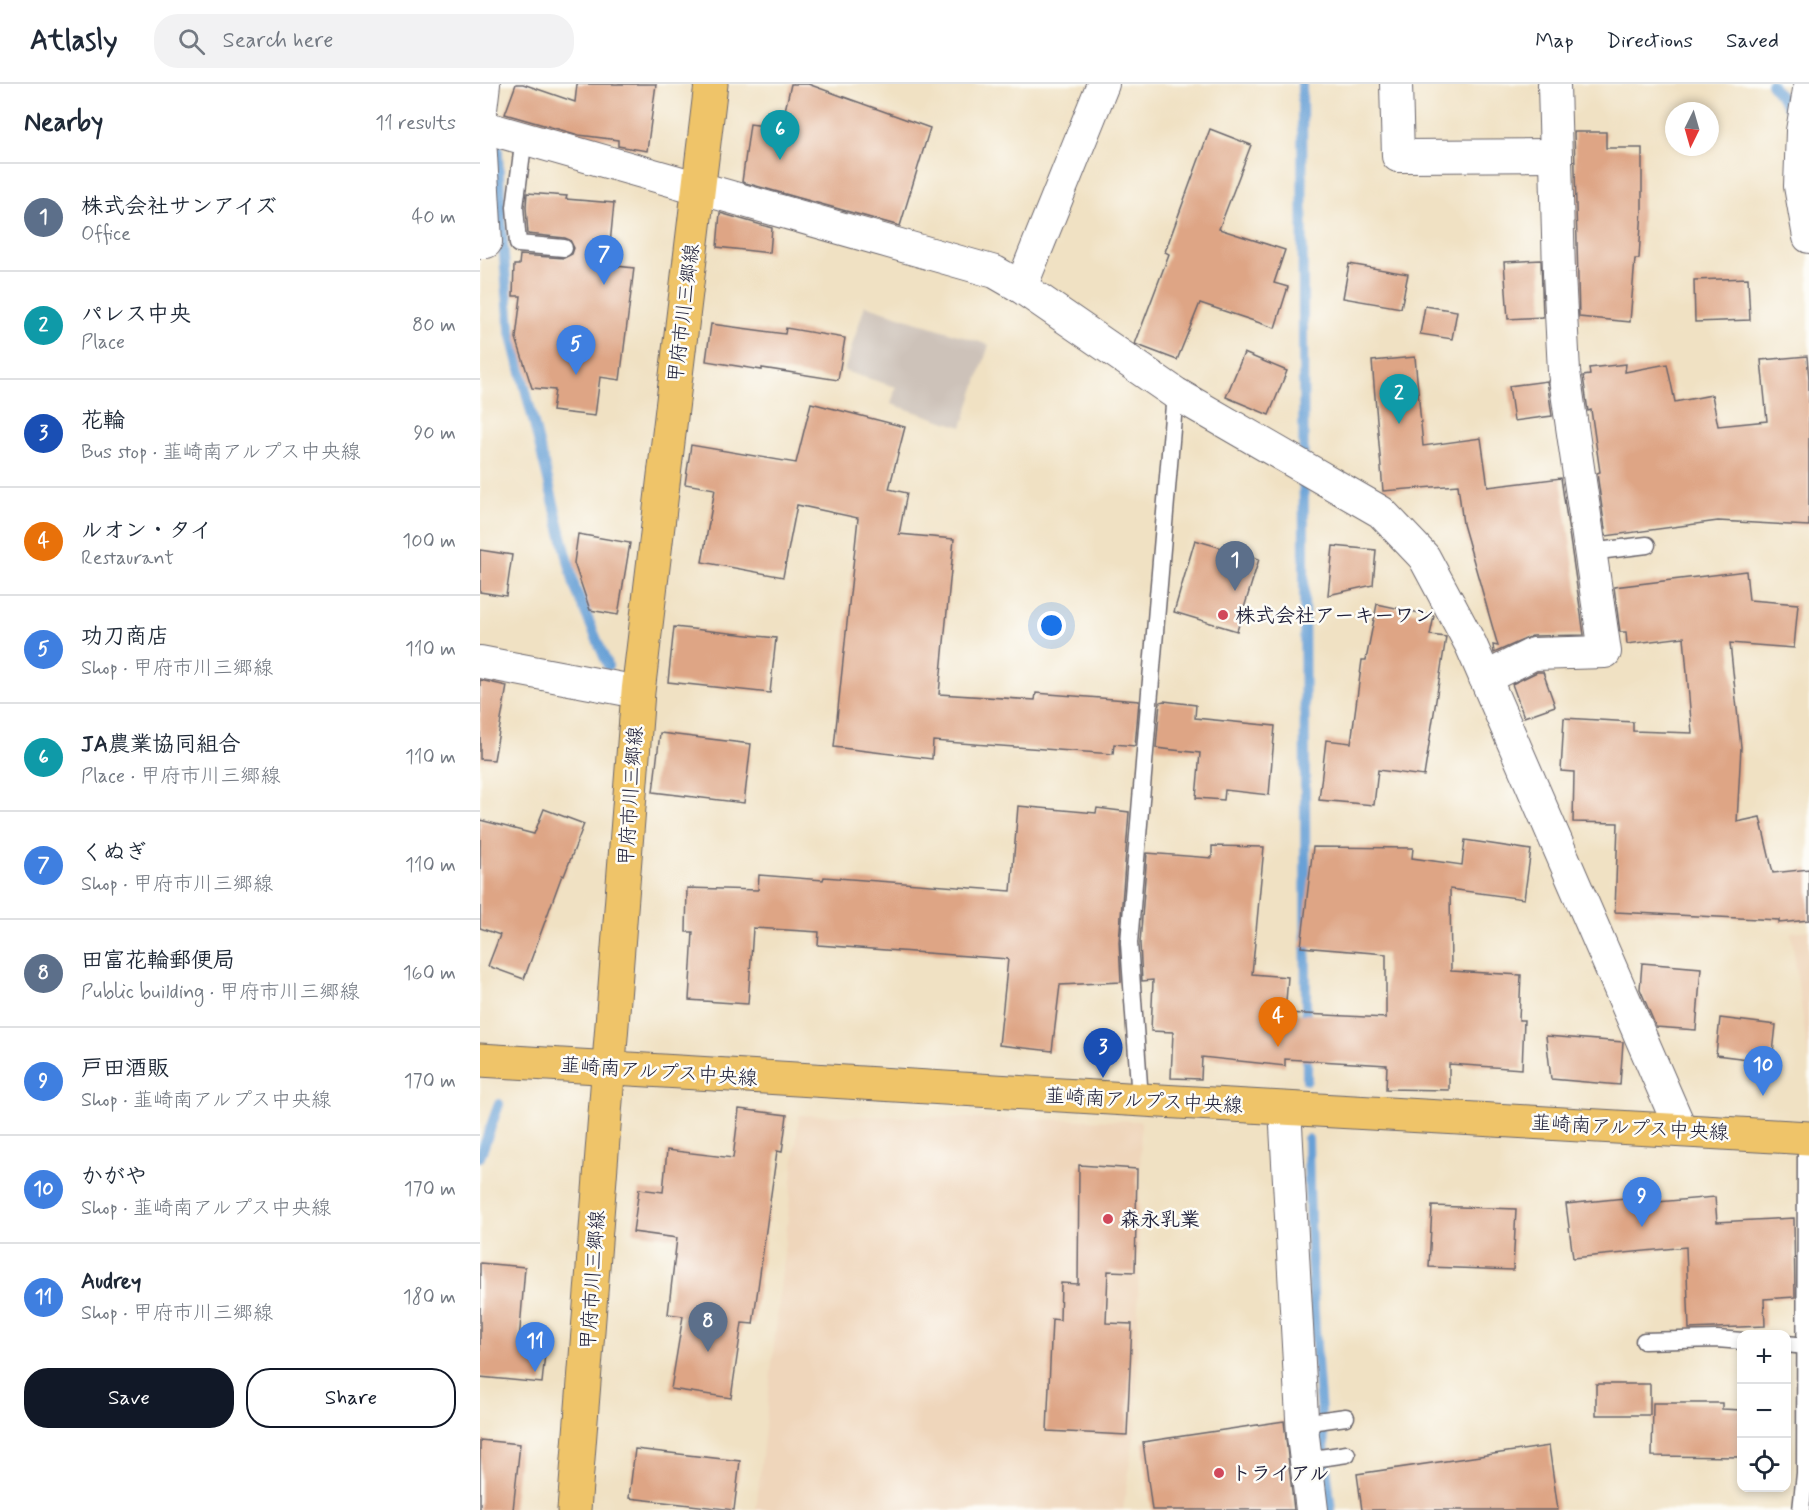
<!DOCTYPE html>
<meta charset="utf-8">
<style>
:root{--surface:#fff;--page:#f2f2f3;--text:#1f2937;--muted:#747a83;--line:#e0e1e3;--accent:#111827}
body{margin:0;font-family:Mynerve,"Klee One",sans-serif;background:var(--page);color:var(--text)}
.controls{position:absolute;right:18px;bottom:18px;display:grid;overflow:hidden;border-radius:12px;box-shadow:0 3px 9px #0003}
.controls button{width:54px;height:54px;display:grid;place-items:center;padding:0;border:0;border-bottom:2px solid var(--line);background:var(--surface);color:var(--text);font:30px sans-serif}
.compass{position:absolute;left:1185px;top:18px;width:54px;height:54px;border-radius:50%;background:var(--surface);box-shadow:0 3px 9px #0003;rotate:185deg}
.you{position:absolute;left:572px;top:542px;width:21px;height:21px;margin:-15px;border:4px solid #fff;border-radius:50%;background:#1a73e8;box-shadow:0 0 0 9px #1a73e833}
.badge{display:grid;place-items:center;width:39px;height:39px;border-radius:50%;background:var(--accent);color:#fff;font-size:20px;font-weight:700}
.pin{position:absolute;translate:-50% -50px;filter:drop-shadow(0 2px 3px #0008)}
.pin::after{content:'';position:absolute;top:32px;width:21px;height:18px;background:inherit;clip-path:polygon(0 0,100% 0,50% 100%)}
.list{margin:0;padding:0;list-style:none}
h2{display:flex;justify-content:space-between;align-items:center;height:78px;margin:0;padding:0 24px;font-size:26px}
h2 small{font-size:20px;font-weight:400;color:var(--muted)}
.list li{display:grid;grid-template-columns:39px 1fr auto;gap:18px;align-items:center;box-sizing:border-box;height:108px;padding:0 24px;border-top:2px solid var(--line)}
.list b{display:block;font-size:22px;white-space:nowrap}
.list p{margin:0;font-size:20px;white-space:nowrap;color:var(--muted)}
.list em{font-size:20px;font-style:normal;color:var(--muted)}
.actions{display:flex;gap:12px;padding:18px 24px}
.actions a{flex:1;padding:14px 0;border:2px solid var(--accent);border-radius:24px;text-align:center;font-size:21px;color:var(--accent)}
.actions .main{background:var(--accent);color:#fff}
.icon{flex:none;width:33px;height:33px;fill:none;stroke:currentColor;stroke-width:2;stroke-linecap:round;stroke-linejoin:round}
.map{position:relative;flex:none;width:1329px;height:1426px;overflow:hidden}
header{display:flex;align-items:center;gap:36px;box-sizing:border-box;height:84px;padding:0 30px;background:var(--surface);border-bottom:2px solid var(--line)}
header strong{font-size:28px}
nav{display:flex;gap:33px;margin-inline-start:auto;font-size:21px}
.search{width:420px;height:54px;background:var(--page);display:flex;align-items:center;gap:15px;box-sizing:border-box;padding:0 21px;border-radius:24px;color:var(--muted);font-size:22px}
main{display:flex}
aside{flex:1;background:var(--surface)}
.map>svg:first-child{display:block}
.built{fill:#efd6bb}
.industrial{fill:#cdc2b9}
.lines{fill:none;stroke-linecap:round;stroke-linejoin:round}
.stream{stroke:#67a0d6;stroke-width:10}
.building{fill:#dea585}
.service-casing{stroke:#6a656b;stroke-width:19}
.minor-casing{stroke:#6a656b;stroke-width:34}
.primary-casing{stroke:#6a656b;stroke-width:35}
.service{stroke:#fff;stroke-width:16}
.minor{stroke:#fff;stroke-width:32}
.primary{stroke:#efc469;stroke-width:33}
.poi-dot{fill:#d1495b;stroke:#fdfcf7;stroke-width:2}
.labels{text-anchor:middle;stroke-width:5;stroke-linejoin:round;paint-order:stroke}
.street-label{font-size:20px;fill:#22223b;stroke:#fdfcf7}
.poi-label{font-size:20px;font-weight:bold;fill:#22223b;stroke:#fdfcf7;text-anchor:start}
</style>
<header>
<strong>Atlasly</strong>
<div class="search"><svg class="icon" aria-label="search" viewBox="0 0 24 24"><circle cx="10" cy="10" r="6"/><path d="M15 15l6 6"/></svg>Search here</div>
<nav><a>Map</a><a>Directions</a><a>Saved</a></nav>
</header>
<main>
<aside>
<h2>Nearby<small>11 results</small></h2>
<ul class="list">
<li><span class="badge" style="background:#5c6f8a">1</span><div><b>株式会社サンアイズ</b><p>Office</p></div><em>40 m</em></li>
<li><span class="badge" style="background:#0f9aa8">2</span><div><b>パレス中央</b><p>Place</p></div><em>80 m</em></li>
<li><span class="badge" style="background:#1a4fb4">3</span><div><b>花輪</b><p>Bus stop · 韮崎南アルプス中央線</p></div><em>90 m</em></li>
<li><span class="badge" style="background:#e8710a">4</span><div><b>ルオン・タイ</b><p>Restaurant</p></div><em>100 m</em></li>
<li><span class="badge" style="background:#3f7fe0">5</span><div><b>功刀商店</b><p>Shop · 甲府市川三郷線</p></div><em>110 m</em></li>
<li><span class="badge" style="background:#0f9aa8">6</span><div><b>JA農業協同組合</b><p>Place · 甲府市川三郷線</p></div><em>110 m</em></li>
<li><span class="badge" style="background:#3f7fe0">7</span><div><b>くぬぎ</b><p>Shop · 甲府市川三郷線</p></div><em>110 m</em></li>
<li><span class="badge" style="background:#5c6f8a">8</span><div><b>田富花輪郵便局</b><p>Public building · 甲府市川三郷線</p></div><em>160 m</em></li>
<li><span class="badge" style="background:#3f7fe0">9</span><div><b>戸田酒販</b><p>Shop · 韮崎南アルプス中央線</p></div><em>170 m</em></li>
<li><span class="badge" style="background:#3f7fe0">10</span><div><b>かがや</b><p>Shop · 韮崎南アルプス中央線</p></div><em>170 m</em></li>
<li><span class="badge" style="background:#3f7fe0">11</span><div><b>Audrey</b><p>Shop · 甲府市川三郷線</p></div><em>180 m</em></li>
</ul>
<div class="actions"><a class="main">Save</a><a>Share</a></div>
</aside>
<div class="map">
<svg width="1329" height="1426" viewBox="0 0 1329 1426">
<rect width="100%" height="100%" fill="#fdfcf7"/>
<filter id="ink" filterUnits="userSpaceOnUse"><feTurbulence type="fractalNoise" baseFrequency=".0167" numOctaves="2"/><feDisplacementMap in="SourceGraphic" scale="12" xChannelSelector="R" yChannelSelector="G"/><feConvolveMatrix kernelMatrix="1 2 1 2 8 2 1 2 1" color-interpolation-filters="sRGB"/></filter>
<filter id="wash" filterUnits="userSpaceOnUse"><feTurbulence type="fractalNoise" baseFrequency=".008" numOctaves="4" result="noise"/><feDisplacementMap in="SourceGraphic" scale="24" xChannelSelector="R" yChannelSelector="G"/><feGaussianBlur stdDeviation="1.35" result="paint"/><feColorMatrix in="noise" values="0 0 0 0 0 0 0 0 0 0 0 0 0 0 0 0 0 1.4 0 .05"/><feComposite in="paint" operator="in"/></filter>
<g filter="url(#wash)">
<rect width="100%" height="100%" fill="#f0e1c3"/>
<!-- built -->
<g class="built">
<polygon points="1329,846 1329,979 1311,848"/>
<polygon points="319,1031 661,1037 656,1339 643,1426 276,1426"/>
</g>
<!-- industrial -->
<polygon class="industrial" points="385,221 509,261 482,343 411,320 416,303 364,287"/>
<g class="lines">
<!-- stream -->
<g class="stream">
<polyline points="822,0 826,944"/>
<polyline points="1291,0 1318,36"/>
<polyline points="17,51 22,148 30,244 95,504 128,582"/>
<polyline points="827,963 827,996"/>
<path d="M828,1055C830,1179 836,1303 851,1426"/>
<polyline points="0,1073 19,1020"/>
</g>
</g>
<g id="blocks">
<!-- building -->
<g class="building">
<polygon points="36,0 43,0 95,18 97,0 176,0 167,67 138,62 138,56 99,51 25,30"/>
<polygon points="311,0 328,0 450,44 420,142 262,98 270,40 301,44"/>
<polygon points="730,45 771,61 739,145 805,166 794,199 808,203 795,244 720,219 697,276 655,260 689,170 685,168"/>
<polygon points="1094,48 1126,48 1126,64 1162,64 1162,124 1159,175 1155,175 1150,238 1099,233"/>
<polygon points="47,109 87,112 86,115 134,119 128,181 154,184 140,296 120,293 115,332 72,327 75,306 52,304 36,254 41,212 33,212 34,181 39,181 40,171 84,174 92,170 94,164 90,156 85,154 48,150 46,123"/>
<polygon points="240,129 292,144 290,169 237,163"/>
<polygon points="1061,176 1063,233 1028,235 1024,178"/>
<polygon points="869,180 928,190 921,224 863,214"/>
<polygon points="1268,194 1270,236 1215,238 1214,196"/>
<polygon points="945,222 977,227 972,255 940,250"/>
<polygon points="231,240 305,250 306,244 365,254 358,296 282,284 282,286 226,277"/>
<polygon points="764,269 807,287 789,331 746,313"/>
<polygon points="1327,272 1329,295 1329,442 1238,437 1126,452 1117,389 1120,388 1111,326 1108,327 1103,292 1110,291 1109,284 1146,280 1145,288 1187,280 1195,318 1232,311 1238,342 1287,337 1281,276"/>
<polygon points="935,273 943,362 1001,354 1008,403 1081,394 1104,551 1052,552 1014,569 1013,561 1018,562 983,440 978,401 903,407 892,277"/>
<polygon points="1067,297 1072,332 1034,337 1029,302"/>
<polygon points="331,319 425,343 409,405 427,409 419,450 474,455 459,610 555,616 556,609 659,617 655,662 634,660 633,670 453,657 452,675 354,663 378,434 317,421 303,493 222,478 235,405 205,400 211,361 316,379"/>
<polygon points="98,450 150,459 138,531 110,526 94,479"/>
<polygon points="715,456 779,475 757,547 694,528"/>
<polygon points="853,462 896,466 893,501 848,511"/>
<polygon points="0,466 32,471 26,512 0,508"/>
<polygon points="1266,487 1269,516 1318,520 1314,564 1250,559 1261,663 1257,738 1280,733 1293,789 1329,785 1329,836 1299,839 1299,836 1135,828 1138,739 1093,738 1094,688 1081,687 1084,634 1153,638 1153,647 1212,649 1204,553 1147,560 1146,548 1140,548 1134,503"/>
<polygon points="897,520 954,532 950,551 966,553 944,692 898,686 894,721 839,716 846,656 871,659 882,576 886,576"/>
<polygon points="194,543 296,554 290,609 188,598"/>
<polygon points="1057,588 1063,588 1075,622 1044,633 1032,600"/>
<polygon points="0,596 27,602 14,676 0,675"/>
<polygon points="684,617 716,621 715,634 795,642 789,711 745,706 744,716 716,714 720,669 676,664 680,618"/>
<polygon points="180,649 271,660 264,719 173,708"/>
<polygon points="538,722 616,729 617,724 649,728 639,858 641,898 580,901 572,967 519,961 528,875 338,861 339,848 273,844 268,920 209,916 213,848 206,848 207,804 278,806 279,791 343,796 344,793 531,807"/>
<polygon points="64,725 104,740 84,792 82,791 44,895 8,882 20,851 0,844 0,736 54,750"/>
<polygon points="985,756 1051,766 1044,815 970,805 971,887 1041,891 1039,936 1044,936 1042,985 969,980 969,1006 906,1005 907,981 805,975 805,982 722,973 721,995 691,994 693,948 671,947 673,896 662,897 660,859 667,769 732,774 732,762 784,763 772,890 808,893 805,929 906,934 906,870 821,863 833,763 933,764 932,774 982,781"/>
<polygon points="1162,879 1221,884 1216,946 1176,943 1160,905"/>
<polygon points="1240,934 1296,941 1292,978 1236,971"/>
<polygon points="1066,952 1143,958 1140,1001 1071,995"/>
<polygon points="259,1025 307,1031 302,1068 297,1067 273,1240 262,1239 251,1314 191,1305 203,1232 188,1230 197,1154 153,1148 159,1105 183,1108 187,1066 253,1074"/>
<polygon points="599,1081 657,1085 655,1188 628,1187 626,1239 652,1240 647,1351 567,1347 572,1235 580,1236 581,1199 598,1200"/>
<polygon points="1165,1112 1166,1119 1235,1113 1237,1138 1314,1134 1315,1213 1284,1215 1285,1242 1209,1245 1206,1163 1093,1174 1086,1120"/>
<polygon points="952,1122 1036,1125 1033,1186 949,1183"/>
<polygon points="0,1179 45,1183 39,1258 66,1260 62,1299 0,1293"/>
<rect x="1116" y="1300" width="54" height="31"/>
<polygon points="1173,1319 1242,1319 1242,1325 1262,1326 1262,1373 1172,1372"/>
<polygon points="804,1337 814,1426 672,1426 663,1358"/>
<polygon points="0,1356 40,1360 33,1426 0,1426"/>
<polygon points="1069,1362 1078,1426 882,1426 877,1390"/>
<polygon points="155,1365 260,1377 254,1426 149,1414"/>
</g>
</g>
</g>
<g filter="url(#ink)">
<use href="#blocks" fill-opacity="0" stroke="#6a656b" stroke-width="1.5"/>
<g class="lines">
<!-- service casing -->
<g class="service-casing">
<g id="service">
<polyline points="44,53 35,123 38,160 84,164"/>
<polyline points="1110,468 1167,461"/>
<polyline points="660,1015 649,859 695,309"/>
<polyline points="1164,1257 1237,1255 1262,1257"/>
<polyline points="1306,1260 1326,1262"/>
<polyline points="822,1339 866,1333"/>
<polyline points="826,1376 867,1370"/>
<polyline points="1321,1426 1325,1389 1326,1054"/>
</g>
</g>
<!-- minor casing -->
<g class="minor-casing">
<g id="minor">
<polyline points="623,0 541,203 695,309 901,428 944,473 991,561 1201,1046"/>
<polyline points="916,0 918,72 1076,71"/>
<polyline points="1329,6 1322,47 1320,102 1329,153"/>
<polyline points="0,34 4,0"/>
<polyline points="0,42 515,188 541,203"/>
<polyline points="0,54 6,158 0,158"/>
<polyline points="0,578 158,608"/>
<polyline points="1005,594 1053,570 1125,568 1084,288 1079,189 1074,0"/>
<polyline points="805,1024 823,1352 832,1426"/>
</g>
</g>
<!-- primary casing -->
<g class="primary-casing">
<g id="primary">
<polyline points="0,976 680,1017 1329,1054"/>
<polyline points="94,1426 158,608 231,0"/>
</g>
</g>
<!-- service -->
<use href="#service" class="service"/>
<!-- minor -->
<use href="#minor" class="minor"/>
<!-- primary -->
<use href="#primary" class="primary"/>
</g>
</g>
<!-- markers -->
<g class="poi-dot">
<circle cx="743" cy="531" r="6"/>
<circle cx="628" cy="1135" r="6"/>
<circle cx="739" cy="1389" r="6"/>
</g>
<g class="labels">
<!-- street labels -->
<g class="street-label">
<text transform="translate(203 229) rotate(-83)" y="7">甲府市川三郷線</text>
<text transform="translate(150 712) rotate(-86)" y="7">甲府市川三郷線</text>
<text transform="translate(179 987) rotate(4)" y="7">韮崎南アルプス中央線</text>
<text transform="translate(664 1016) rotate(3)" y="7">韮崎南アルプス中央線</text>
<text transform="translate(1150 1043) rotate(3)" y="7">韮崎南アルプス中央線</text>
<text transform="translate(112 1196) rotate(-86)" y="7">甲府市川三郷線</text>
</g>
<!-- poi labels -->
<g class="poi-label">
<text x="755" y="538">株式会社アーキーワン</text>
<text x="640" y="1142">森永乳業</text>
<text x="751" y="1396">トライアル</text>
</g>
</g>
</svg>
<div class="controls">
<button>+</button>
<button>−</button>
<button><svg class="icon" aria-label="locate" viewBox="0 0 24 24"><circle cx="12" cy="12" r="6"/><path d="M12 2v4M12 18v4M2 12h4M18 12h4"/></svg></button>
</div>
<svg class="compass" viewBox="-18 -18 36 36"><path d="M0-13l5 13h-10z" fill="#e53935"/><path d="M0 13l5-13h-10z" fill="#747a83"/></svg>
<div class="you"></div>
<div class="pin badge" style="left:755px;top:507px;background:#5c6f8a">1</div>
<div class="pin badge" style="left:919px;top:340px;background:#0f9aa8">2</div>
<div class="pin badge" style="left:623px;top:994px;background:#1a4fb4">3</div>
<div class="pin badge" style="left:798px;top:963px;background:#e8710a">4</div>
<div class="pin badge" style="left:96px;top:291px;background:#3f7fe0">5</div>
<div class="pin badge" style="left:300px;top:76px;background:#0f9aa8">6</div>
<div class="pin badge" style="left:124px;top:201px;background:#3f7fe0">7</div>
<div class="pin badge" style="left:228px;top:1268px;background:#5c6f8a">8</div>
<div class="pin badge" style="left:1162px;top:1143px;background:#3f7fe0">9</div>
<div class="pin badge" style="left:1283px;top:1012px;background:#3f7fe0">10</div>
<div class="pin badge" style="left:55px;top:1288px;background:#3f7fe0">11</div>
</div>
</main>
